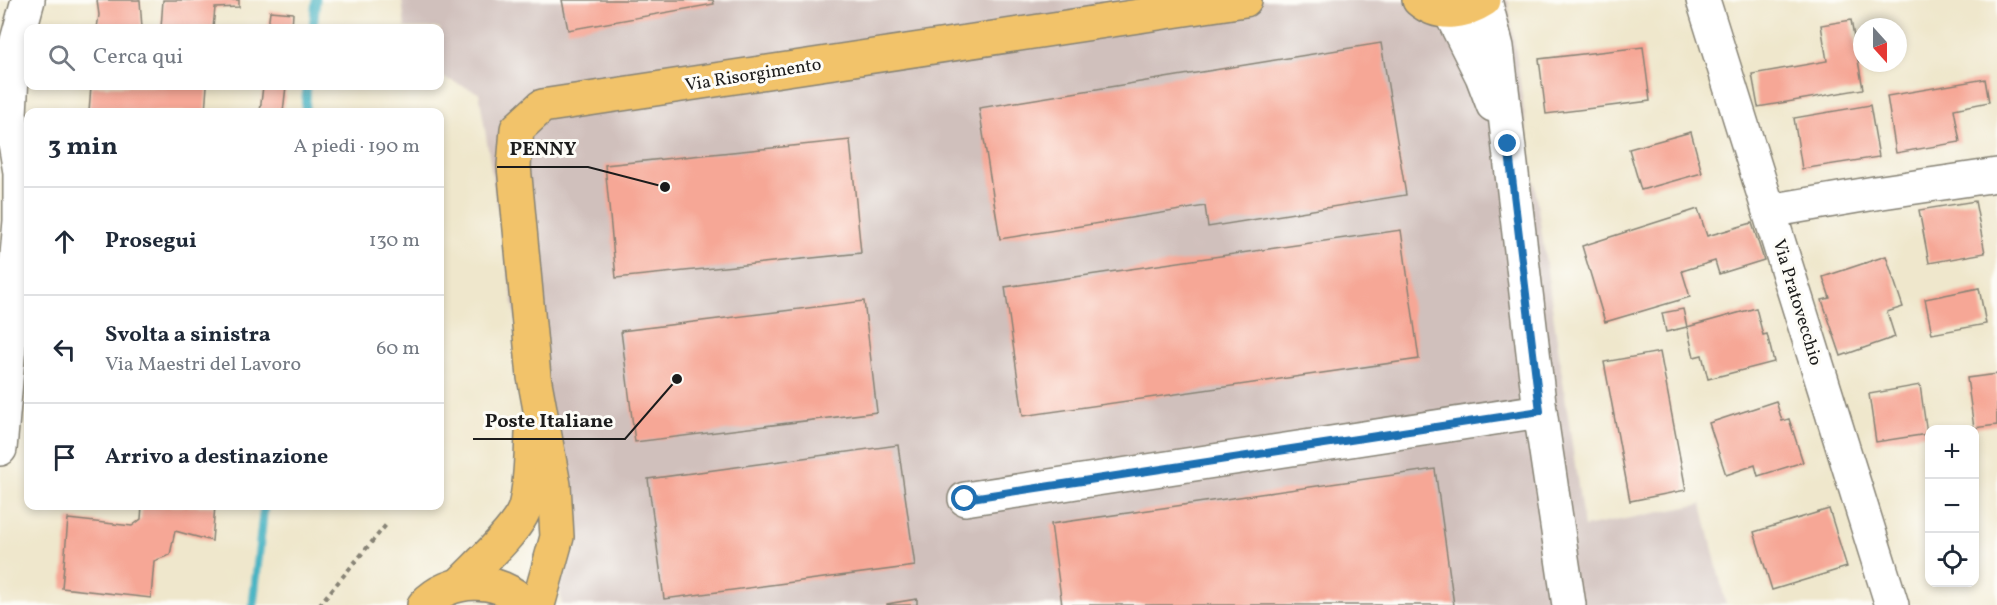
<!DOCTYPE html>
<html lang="it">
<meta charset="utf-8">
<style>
:root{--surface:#fff;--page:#f6f6f7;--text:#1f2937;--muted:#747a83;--line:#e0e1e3}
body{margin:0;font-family:Vollkorn,serif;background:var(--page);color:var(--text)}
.controls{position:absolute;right:18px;bottom:18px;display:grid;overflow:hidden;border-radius:12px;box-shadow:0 3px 9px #0003}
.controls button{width:54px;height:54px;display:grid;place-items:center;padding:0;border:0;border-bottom:2px solid var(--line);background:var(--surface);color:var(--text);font:30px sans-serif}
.compass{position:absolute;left:1853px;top:18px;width:54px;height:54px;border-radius:50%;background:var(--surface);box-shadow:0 3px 9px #0003;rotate:159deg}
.stop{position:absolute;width:18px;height:18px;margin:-14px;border:4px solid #1f6fb2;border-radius:50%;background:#fff}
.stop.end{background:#1f6fb2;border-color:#fff;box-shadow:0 2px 6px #0008}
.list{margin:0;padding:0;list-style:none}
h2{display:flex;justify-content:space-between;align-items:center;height:78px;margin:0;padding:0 24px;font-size:26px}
h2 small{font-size:20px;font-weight:400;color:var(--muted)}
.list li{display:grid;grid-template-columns:39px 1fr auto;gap:18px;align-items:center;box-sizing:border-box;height:108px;padding:0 24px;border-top:2px solid var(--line)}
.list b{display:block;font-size:22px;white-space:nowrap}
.list p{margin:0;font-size:20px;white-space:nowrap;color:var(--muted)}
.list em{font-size:20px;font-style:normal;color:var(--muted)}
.icon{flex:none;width:33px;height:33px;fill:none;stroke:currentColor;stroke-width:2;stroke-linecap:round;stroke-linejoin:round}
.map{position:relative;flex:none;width:1997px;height:605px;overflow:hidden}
.search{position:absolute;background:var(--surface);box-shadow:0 3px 9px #0003;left:24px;top:24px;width:420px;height:66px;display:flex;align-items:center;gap:15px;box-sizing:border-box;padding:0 21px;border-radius:12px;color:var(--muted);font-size:22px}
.panel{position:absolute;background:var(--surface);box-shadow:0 3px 9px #0003;left:24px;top:108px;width:420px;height:402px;border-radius:12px}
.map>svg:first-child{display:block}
.industrial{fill:#d0c0bc}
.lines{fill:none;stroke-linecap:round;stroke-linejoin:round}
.stream{stroke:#46b3c2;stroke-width:9}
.building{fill:#f6a796}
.street-casing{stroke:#868274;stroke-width:36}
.primary-casing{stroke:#868274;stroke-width:36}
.path{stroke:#868274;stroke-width:4;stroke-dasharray:4.5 4.5;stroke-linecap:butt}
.street{stroke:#fff;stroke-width:33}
.primary{stroke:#f2c36a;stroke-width:33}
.route{stroke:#1f6fb2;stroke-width:8}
.labels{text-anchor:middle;stroke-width:6;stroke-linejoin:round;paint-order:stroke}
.street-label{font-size:18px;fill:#1c1c1c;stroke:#fdfcf7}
.leader{fill:none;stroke:#1c1c1c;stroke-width:2}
.callout-dot{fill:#1c1c1c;stroke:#fdfcf7;stroke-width:2}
.callout-label{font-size:20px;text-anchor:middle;font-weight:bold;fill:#1c1c1c;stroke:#fdfcf7;stroke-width:6;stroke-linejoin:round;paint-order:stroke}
</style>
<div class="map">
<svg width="1997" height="605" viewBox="0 0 1997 605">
<rect width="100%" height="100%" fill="#fdfcf7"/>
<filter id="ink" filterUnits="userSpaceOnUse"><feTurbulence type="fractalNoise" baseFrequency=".0167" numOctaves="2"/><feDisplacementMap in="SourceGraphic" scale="12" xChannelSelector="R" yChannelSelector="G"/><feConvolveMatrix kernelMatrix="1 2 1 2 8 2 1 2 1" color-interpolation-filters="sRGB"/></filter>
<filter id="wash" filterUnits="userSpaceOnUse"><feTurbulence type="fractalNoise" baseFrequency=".008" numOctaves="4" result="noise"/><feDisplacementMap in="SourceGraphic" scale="24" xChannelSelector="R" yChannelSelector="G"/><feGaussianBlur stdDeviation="1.35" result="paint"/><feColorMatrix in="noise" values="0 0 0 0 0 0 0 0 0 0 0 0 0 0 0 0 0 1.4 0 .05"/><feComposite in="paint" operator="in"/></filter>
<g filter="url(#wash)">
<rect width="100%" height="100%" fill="#efe7cc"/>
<!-- industrial -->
<polygon class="industrial" points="402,0 1508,0 1584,527 1702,504 1726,605 562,605 479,93 440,76 440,28 405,28"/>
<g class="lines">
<!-- stream -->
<g class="stream">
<polyline points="313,28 316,0"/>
<polyline points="305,112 307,86"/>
<polyline points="253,605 264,506"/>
</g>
</g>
<g id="blocks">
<!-- building -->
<g class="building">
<polygon points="97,0 140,0 142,28 97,28 99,15"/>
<polygon points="163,0 239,0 239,7 215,8 213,28 161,28"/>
<polygon points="562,0 713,0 714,4 568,30"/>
<polygon points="270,11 293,13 292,28 268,28"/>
<polygon points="1851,20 1863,89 1758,107 1752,74 1827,61 1821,25"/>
<polygon points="1381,43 1406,195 1208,227 1205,206 1000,239 979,108"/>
<polygon points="1643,47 1650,101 1546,114 1539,59"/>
<polygon points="1985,79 1989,102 1954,109 1960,142 1896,153 1887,96"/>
<polygon points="91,86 207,86 205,112 89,112"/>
<polygon points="263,86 286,86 283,112 260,112"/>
<polygon points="1870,105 1879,157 1802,169 1794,118"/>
<polygon points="1691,132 1702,173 1641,190 1629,149"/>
<polygon points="850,140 861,253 616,278 605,165"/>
<polygon points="1975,201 1985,253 1929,263 1919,210"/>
<polygon points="1698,209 1707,236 1752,223 1764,260 1719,274 1715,261 1682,271 1690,297 1605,322 1582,246"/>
<polygon points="1401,230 1419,359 1023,416 1005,287"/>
<polygon points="1886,256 1903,307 1887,312 1895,337 1841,356 1822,300 1830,298 1823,277"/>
<polygon points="1979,288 1986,324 1932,334 1925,299"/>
<polygon points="864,301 877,412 635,442 621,331"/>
<polygon points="1756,308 1763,335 1767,334 1774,362 1708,379 1702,355 1694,357 1687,327 1666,332 1662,313 1683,309 1687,327"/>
<polygon points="1660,352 1686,490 1630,501 1604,362"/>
<polygon points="1997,374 1997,425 1974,428 1967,378"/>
<polygon points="1920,385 1927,434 1876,442 1869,394"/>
<polygon points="1776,401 1782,421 1789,419 1803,462 1758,476 1755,465 1726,475 1709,423"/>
<polygon points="898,445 915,566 664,599 648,479"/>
<polygon points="1435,469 1454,605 1062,605 1051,524"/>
<polygon points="142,506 215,506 212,541 175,531 170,555 154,561 151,598 62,588 68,519 132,526 141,519"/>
<polygon points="1829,509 1847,567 1772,590 1754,532"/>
<polygon points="917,599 917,605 887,605 887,604"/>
</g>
</g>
</g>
<g filter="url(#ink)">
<use href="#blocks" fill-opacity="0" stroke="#868274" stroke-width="1.5"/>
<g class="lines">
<!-- street casing -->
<g class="street-casing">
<g id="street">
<polyline points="1485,0 1497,47 1540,411 1569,605"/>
<polyline points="1703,0 1892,605"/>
<polyline points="1450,12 1482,76 1493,105"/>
<polyline points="1769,211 1875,193 1997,175"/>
<polyline points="0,449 20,221 20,172 10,114 13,55 28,0"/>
<polyline points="965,499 1540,411"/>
</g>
</g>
<!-- primary casing -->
<g class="primary-casing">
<g id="primary">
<path d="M1419,0C1439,17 1464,13 1484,0"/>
<path d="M460,584C476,567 519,529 525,507C531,484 531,457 532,433"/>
<path d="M424,605C449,577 500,575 525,605"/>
<polyline points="538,605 557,537 554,485 534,377 514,166 517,129 542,106 1245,0"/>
</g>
</g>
<!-- path -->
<polyline class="path" points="319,605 386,525"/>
<!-- street -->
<use href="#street" class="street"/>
<!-- primary -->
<use href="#primary" class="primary"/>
</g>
</g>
<g class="lines" filter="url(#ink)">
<!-- route -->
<polyline class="route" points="965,499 1540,411 1508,144"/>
</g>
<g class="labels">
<!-- street labels -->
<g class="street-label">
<text transform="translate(753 74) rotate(-9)" y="6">Via Risorgimento</text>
<text transform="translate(1798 302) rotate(73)" y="6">Via Pratovecchio</text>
</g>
</g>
<!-- callouts -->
<path class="leader" d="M665 187L588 167H497M677 379L625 439H473"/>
<g class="callout-dot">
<circle cx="665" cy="187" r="6"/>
<circle cx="677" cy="379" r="6"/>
</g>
<g class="callout-label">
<text x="543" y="155">PENNY</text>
<text x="549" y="427">Poste Italiane</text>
</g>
</svg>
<div class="controls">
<button>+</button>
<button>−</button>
<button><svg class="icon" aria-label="locate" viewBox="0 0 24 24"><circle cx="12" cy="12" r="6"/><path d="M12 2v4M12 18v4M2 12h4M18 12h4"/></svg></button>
</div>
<svg class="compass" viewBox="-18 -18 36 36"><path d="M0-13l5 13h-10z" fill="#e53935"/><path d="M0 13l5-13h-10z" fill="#747a83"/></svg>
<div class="stop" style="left:965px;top:499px"></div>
<div class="stop end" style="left:1508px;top:144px"></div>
<div class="search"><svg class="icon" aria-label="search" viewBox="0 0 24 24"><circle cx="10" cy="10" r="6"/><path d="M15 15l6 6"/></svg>Cerca qui</div>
<section class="panel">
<h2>3 min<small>A piedi · 190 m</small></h2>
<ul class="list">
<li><svg class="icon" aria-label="ahead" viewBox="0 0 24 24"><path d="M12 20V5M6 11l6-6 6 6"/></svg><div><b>Prosegui</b></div><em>130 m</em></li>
<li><svg class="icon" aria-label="left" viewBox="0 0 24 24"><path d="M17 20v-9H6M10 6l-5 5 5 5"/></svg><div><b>Svolta a sinistra</b><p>Via Maestri del Lavoro</p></div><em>60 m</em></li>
<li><svg class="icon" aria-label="arrive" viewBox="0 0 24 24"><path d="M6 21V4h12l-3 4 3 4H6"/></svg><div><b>Arrivo a destinazione</b></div></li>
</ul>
</section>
</div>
